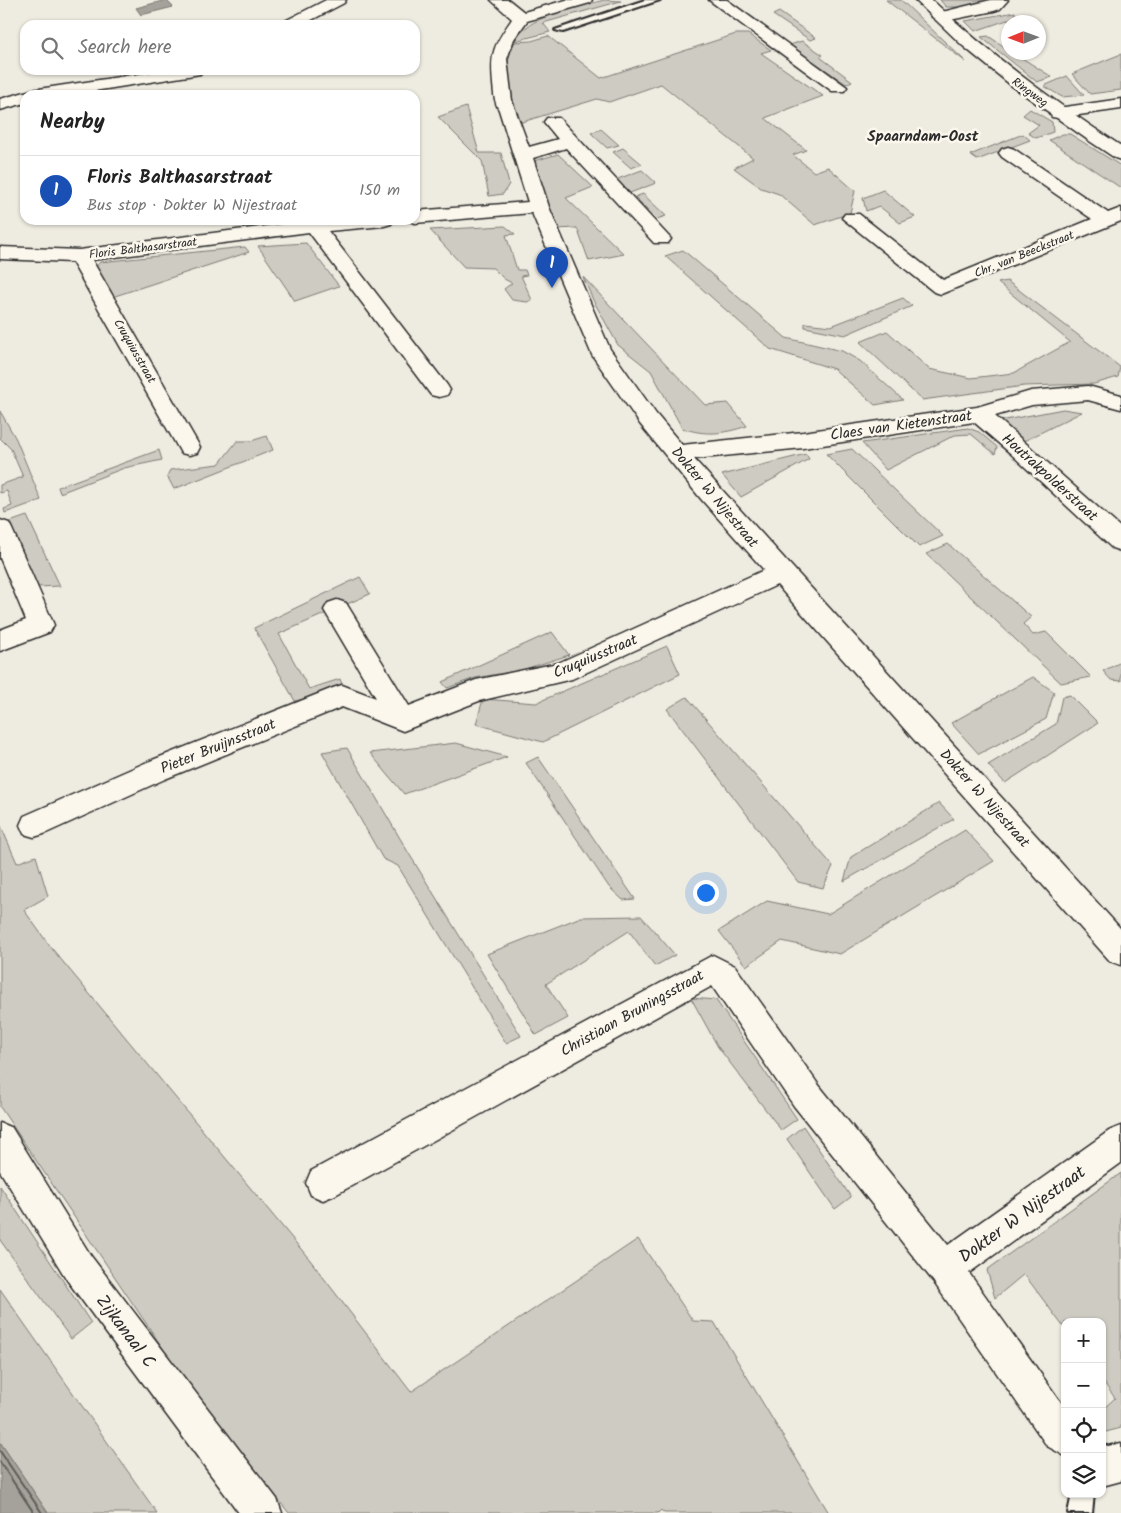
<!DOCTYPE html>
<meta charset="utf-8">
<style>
:root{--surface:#fff;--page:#f2f2f2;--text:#222;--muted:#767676;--line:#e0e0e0;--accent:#c8321e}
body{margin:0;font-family:Kalam,sans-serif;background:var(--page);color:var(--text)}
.controls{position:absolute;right:15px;bottom:15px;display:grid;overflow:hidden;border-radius:10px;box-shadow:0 1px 4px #0004}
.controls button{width:45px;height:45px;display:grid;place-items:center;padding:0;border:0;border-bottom:1px solid var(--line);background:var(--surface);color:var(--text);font:25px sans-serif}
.compass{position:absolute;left:1001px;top:15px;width:45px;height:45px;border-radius:50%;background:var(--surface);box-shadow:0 1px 4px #0004;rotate:269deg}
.you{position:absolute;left:705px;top:892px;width:18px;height:18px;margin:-12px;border:4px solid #fff;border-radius:50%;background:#1a73e8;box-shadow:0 0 0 8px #1a73e833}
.badge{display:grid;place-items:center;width:32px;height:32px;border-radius:50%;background:var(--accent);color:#fff;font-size:16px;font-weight:700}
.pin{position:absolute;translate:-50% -41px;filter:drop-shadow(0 1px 2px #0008)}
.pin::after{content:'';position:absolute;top:26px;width:18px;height:15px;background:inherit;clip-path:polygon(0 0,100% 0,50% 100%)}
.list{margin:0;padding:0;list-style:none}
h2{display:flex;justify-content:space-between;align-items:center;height:65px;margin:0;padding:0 20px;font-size:21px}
h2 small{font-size:16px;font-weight:400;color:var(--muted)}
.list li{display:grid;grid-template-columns:32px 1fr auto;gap:15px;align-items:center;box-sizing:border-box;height:70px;padding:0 20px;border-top:1px solid var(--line)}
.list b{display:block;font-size:19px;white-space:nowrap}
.list p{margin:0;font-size:16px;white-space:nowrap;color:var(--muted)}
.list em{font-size:16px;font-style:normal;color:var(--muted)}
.icon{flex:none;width:28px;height:28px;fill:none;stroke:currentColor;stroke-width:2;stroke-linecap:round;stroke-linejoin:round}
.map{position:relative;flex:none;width:1121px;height:1513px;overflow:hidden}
.search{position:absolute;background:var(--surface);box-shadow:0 1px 4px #0004;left:20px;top:20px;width:400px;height:55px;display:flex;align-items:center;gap:12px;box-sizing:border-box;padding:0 18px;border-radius:15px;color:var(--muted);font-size:19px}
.panel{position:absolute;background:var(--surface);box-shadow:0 1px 4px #0004;left:20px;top:90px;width:400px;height:135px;border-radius:15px}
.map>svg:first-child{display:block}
.green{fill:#cecbc2;stroke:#7c7b76}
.water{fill:#a4a29a;stroke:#74726e}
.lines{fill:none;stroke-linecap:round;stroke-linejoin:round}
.shore{stroke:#5b5b57;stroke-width:2}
.service-casing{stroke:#2b2b2b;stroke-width:4}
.minor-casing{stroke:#2b2b2b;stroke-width:3}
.tertiary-casing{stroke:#2b2b2b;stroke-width:3}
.service{fill:#fbf7ec;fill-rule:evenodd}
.minor{fill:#fbf7ec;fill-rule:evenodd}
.tertiary{fill:#fbf7ec;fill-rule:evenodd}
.labels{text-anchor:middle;stroke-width:5;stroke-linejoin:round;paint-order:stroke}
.far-street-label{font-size:12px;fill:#2b2b2b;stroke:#fbf7ec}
.far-quarter-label{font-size:15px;font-weight:bold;fill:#2b2b2b;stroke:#fbf7ec}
.street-label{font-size:15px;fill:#2b2b2b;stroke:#fbf7ec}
.near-street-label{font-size:18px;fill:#2b2b2b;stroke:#fbf7ec}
</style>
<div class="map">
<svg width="1121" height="1513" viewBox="0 0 1121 1513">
<rect width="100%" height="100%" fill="#eeebe0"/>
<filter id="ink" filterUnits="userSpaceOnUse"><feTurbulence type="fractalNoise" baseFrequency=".02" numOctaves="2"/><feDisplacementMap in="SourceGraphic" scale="10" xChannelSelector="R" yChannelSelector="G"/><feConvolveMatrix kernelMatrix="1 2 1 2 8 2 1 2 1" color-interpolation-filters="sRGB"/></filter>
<g filter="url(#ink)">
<!-- green -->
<g class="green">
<path d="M604,0L621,1L543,23L550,32L515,41C524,16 580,7 604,0Z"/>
<polygon points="886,0 901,0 966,62"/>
<polygon points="940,0 986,0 972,7 946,7"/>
<polygon points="779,12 816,38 810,40 773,15"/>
<polygon points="1015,12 1016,17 975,31 965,21"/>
<path d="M736,34H748L771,50L761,53L823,96L765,118L806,150L793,155L814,172L828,167L855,191L850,213L815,225L779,194L761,188L734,168L753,158L661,84L609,102L597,99L519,123C513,97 500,66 515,42L531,41L548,36L601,78Z"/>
<polygon points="988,36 1008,49 1008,52 1014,53 1052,77 1037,82 981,37"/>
<polygon points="802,41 823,55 820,57 852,81 846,84 790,45"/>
<polygon points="1121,54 1121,90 1090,94 1072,74"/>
<polygon points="1067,76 1084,95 1062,97 1044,86"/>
<polygon points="466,107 479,153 501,153 509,184 503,194 489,196 482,161 438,117"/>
<polygon points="1030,109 1052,122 1053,132 1036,138 1028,133 1039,125 1023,115"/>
<polygon points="601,129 619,145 607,148 591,133"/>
<polygon points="1023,134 1030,140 977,160 970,155"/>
<polygon points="1063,134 1070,134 1121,166 1121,188 1049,140"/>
<polygon points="623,148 642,164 631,168 613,152"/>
<polygon points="558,154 593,187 566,198 624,254 589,261 577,228 555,229 534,161"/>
<polygon points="642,170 656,183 630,193 615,180"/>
<polygon points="883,190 915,217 900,223 879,206 866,211 863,198"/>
<polygon points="643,194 666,216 657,219 635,197"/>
<polygon points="505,226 515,234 506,235 517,270 525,270 527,275 521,276 532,300 527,302 512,300 504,289 512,283 504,279 493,268 464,267 430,230"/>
<polygon points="306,243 339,286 295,301 258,246"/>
<polygon points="245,247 249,252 112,297 95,268 100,262"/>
<polygon points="683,250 786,338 842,351 860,361 903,400 875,405 834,369 770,349 665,256"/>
<path d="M583,277L705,405L728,403L747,426C723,434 706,436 682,428L651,371L618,345L593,300Z"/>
<polygon points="1007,281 1120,367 1118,377 1094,384 1024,386 922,400 860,342 887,331 929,369 971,378 1014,373 1070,342 998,283"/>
<polygon points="903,298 912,306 845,335 805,327 805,323 831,326"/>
<polygon points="1063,409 1082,412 1024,441 1000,421"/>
<polygon points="0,411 16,439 41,500 5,513 4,509 12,506 7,491 0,493 0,485 23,477 11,449 0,438"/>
<polygon points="968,428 979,432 997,447 995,454 971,434 955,435 886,470 862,443"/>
<polygon points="267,436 273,450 174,489 167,476 170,470 219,464 237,441 251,441"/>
<polygon points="852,449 943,536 919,547 826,454"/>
<polygon points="159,450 162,460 124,468 60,493 58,487"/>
<polygon points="806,454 809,459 741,497 722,475"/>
<polygon points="27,516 60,586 37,587 7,523"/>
<polygon points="948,544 1031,617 1023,624 1033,635 1046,632 1091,677 1061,683 926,554"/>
<polygon points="360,577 370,594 279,634 309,689 340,679 344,690 295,701 254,628"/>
<polygon points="552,632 569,655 522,670 475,678 447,688 442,682"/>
<polygon points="667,646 680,674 543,742 476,724 483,699 536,703"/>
<polygon points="1121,662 1121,681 1111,680 1103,671"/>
<polygon points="1033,677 1054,692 1046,719 979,754 951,723"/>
<polygon points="1070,695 1098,723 1005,783 988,765 1056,724 1062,697"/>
<polygon points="687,697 833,866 823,888 798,882 667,709"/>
<polygon points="456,743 507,757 404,794 370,753"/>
<polygon points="347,748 408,852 521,1036 506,1043 398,866 383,859 322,752"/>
<polygon points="538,757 635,899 623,900 609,887 526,763"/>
<polygon points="939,803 954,819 844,881 851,857"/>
<polygon points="0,824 17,863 36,856 48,896 24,910 49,945 310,1260 411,1392 638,1239 693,1321 714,1322 829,1513 664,1513 661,1510 658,1513 289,1513 204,1409 0,1107"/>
<polygon points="965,830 994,861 840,954 782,941 746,966 719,931 767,901 828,914"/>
<polygon points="641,916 675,955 655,966 629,931 546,984 568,1018 536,1035 487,954 581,917"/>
<polygon points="691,998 716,1000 797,1119 781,1130 718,1047"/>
<polygon points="803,1126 851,1197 835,1209 787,1139"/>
<polygon points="1121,1173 1121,1428 1102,1433 1102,1410 1115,1398 1102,1380 1102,1322 1065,1322 1065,1329 1024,1274 995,1298 987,1270"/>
<polygon points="0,1186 91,1323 71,1339 0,1240"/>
<polygon points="0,1289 157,1513 48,1513 0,1442"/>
</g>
<!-- water -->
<g class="water">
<polygon points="166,0 173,7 141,15 136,8"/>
<polygon points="0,1442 48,1513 0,1513"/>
</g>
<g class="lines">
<!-- shore -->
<g class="shore">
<polyline points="0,1451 42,1513"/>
<polyline points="0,1462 34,1513"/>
</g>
<!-- service casing -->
<g class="service-casing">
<g id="service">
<polygon points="645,0 660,0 563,32 555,30"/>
<polygon points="1072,1494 1094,1494 1092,1513 1068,1513"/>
</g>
</g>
<!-- minor casing -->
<g class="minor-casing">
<g id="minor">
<polygon points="326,0 346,0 344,3 302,25 281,25 283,22"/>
<path d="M491,0H509L524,12L566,0H592L590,3L527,21L514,39L507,59L512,101L529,147L558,139L544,122L547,118H559L671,239L668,243H654L566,148L533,158L549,207L610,349L656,414L682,445L803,432L977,407L1031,391L1088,386L1121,395V409L1088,400L1032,405L995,416L1121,528V551L1112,548L1010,453L974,422L803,448L694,459L1121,929V965L1110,961L777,585L572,679L479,701L403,731L342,707L165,779L44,834L34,837L24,834L20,825L24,816L145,763L333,688L342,685L376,698L324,610L328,603L337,600L346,603L409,706L476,680L558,663L764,570L701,499L640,424L592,355L532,213L415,223L407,220H415V211L528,202L499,110C494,101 494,94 493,84C490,52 494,45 512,19Z"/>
<polygon points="709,0 727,0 847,87 844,91 832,91"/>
<polygon points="991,0 1008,0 1000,9 994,11 940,22 932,17 934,14"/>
<polygon points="166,70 203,70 200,74 194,75 69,95 25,95 25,103 0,110 0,99 32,90"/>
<polygon points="1121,99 1121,109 1058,118 1052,117 1049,113 1052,109 1058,108"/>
<polygon points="1008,147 1014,149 1108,213 1121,208 1121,221 941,294 934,292 842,218 845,214 859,214 943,280 1092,219 1002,157 999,153 1002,149"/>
<polygon points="314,220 394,220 391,224 384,226 328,231 447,385 450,390 447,395 439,397 431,395 309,232 92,260 200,447 197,453 189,455 181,453 72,262 0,259 0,247 79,250"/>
<polygon points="0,520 9,523 12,529 54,625 50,632 0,651 0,630 26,620 0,558"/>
<polygon points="713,955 735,966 818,1084 948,1245 1109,1131 1121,1126 1121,1163 969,1273 1065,1408 1065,1456 1047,1446 933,1281 794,1106 712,986 335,1195 323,1200 311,1195 306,1183 311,1171"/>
<polygon points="1121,1443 1121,1481 1106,1485 1102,1484 1102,1444 1108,1446"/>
</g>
</g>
<!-- tertiary casing -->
<g class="tertiary-casing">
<g id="tertiary">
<path d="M915,0H932C990,55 1054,102 1121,146V160L1115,158L1088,140L1012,86L963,46Z"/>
<polygon points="0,1123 12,1128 91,1256 277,1499 282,1513 239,1513 67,1280 0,1171"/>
</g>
</g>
<!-- service -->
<use href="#service" class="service"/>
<!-- minor -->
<use href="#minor" class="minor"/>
<!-- tertiary -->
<use href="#tertiary" class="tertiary"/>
</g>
</g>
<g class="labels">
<!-- far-street labels -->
<g class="far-street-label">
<text transform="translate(1030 92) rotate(36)" y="4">Ringweg</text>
<text transform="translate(143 248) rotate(-7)" y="4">Floris Balthasarstraat</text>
<text transform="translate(1024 254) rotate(-22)" y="4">Chr. van Beeckstraat</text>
<text transform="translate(135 351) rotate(60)" y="4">Cruquiusstraat</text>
</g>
<!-- far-quarter labels -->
<g class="far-quarter-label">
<text x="923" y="141">Spaarndam-Oost</text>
</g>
<!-- street labels -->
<g class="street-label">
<text transform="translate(901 425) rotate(-8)" y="5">Claes van Kietenstraat</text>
<text transform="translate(1050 477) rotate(42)" y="5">Houtrakpolderstraat</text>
<text transform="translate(715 497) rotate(50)" y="5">Dokter W Nijestraat</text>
<text transform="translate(595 656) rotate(-23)" y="5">Cruquiusstraat</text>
<text transform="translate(218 746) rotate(-22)" y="5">Pieter Bruijnsstraat</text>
<text transform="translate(985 798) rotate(48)" y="5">Dokter W Nijestraat</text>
<text transform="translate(632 1013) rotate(-29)" y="5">Christiaan Bruningsstraat</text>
</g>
<!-- near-street labels -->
<g class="near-street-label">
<text transform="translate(1022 1214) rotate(-36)" y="6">Dokter W Nijestraat</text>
<text transform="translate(126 1331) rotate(53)" y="6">Zijkanaal C</text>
</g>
</g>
</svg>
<div class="controls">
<button>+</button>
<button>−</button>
<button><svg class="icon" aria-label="locate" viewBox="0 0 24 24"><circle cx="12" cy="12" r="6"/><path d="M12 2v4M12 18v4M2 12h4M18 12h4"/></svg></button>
<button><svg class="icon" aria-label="layers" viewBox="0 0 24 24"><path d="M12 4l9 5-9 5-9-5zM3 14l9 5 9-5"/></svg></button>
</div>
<svg class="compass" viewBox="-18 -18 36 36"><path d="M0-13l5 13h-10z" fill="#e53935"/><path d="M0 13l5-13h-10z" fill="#767676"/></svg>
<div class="you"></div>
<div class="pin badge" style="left:552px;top:288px;background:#1a4fb4">1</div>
<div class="search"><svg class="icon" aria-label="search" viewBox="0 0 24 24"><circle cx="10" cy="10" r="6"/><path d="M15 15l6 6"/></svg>Search here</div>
<section class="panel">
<h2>Nearby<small></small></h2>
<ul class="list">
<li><span class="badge" style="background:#1a4fb4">1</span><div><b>Floris Balthasarstraat</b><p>Bus stop · Dokter W Nijestraat</p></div><em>150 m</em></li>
</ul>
</section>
</div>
